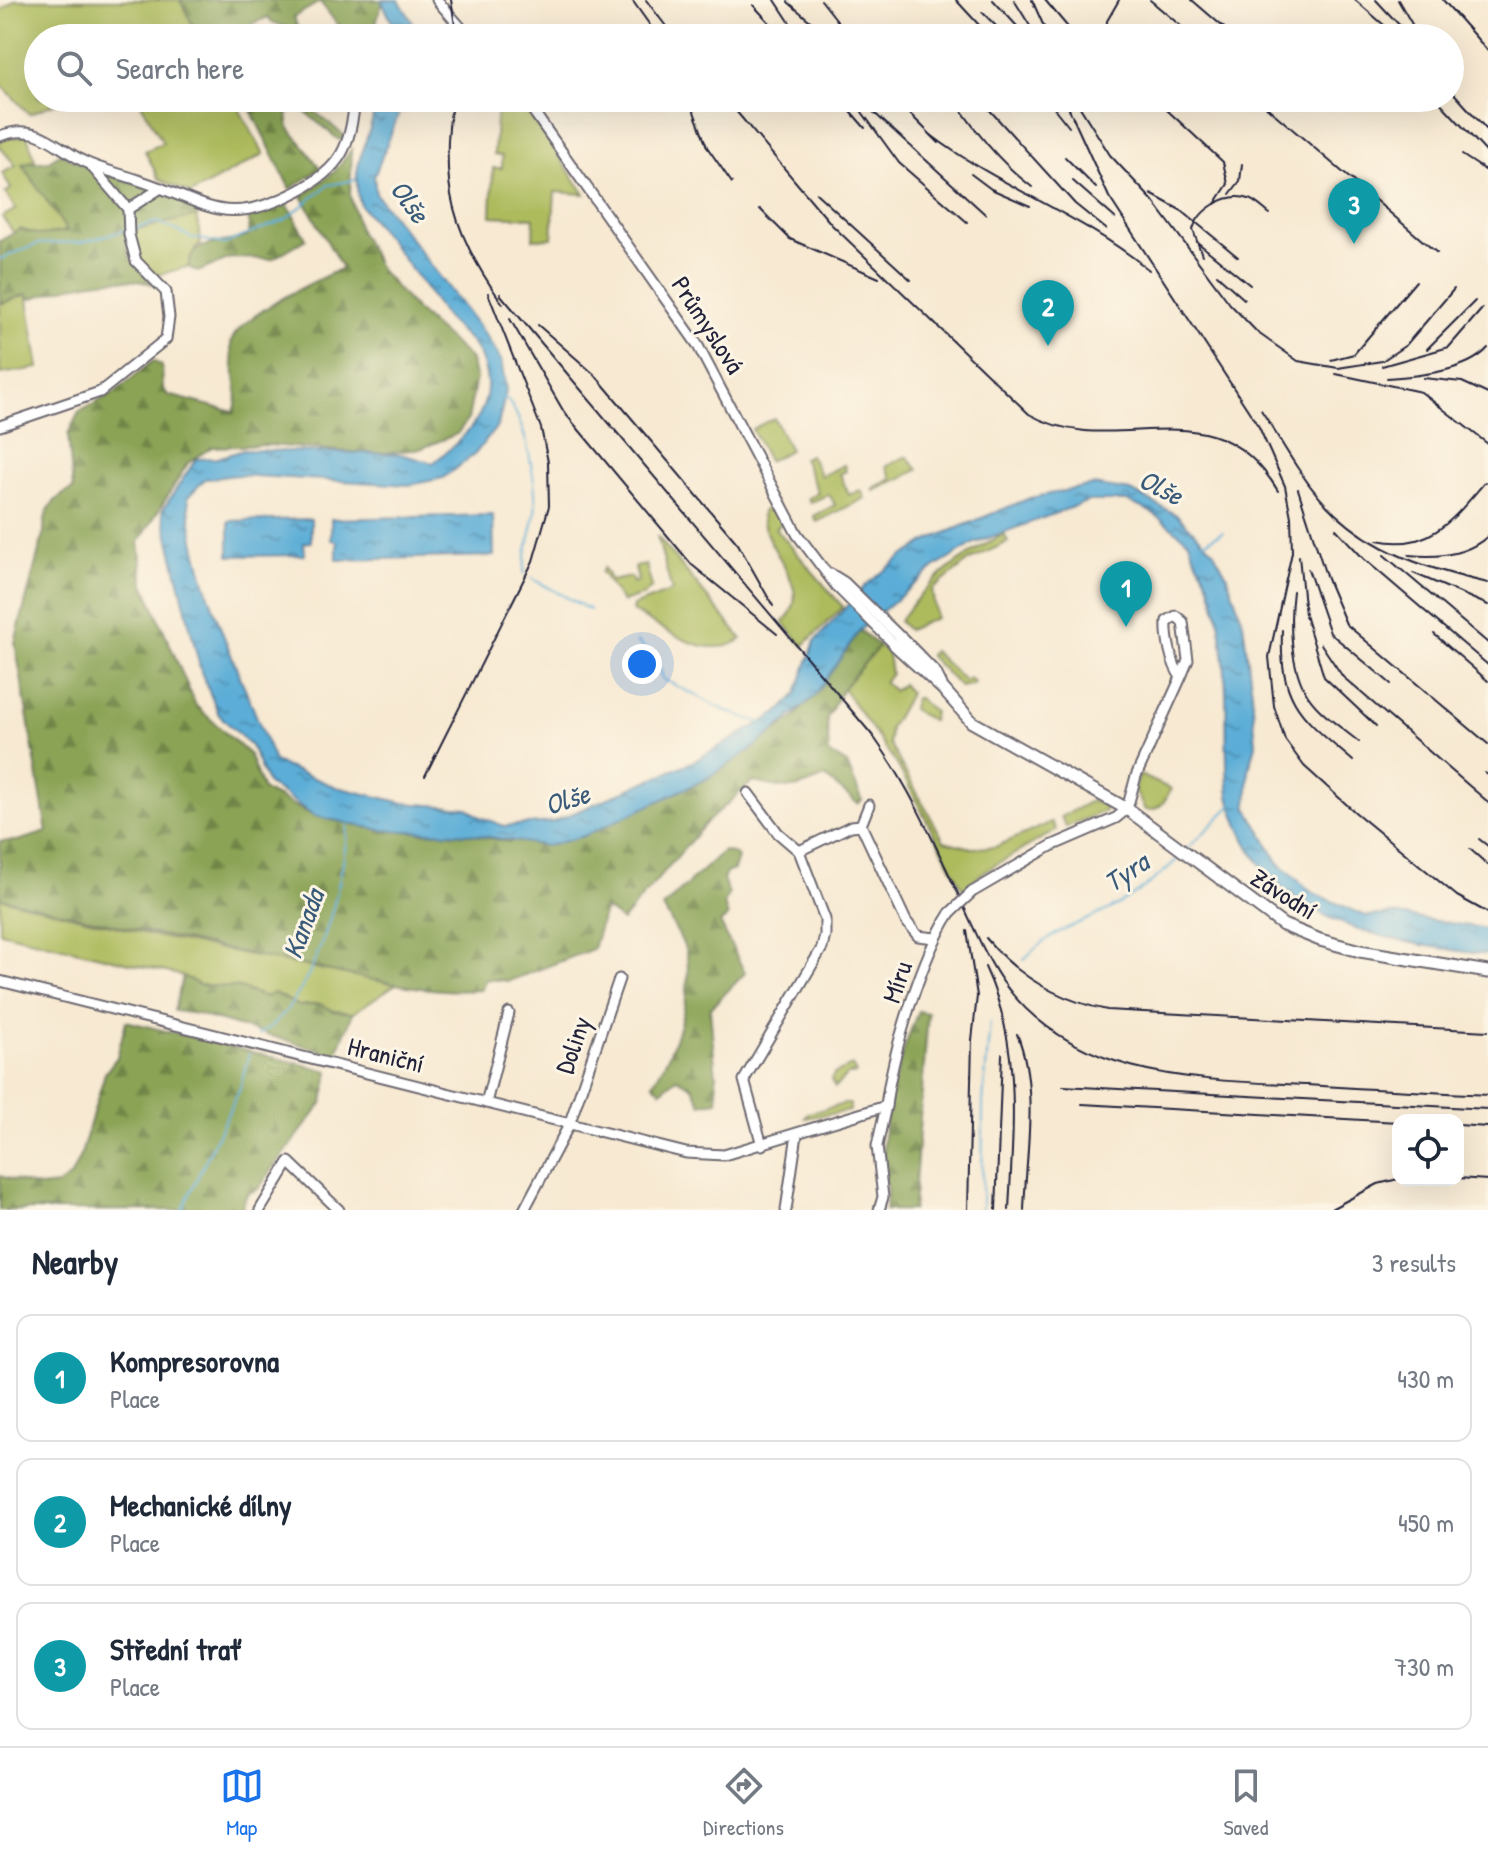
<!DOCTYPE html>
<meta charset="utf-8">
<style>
:root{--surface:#fff;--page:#f6f6f7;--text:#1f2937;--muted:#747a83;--line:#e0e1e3;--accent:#1a73e8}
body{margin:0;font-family:"Patrick Hand",sans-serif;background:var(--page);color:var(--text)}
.controls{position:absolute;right:24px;bottom:24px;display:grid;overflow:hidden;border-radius:16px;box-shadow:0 8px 32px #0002}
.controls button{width:72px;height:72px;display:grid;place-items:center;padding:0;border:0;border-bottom:2px solid var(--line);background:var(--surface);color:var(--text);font:40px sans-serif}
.you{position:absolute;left:642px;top:664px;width:28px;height:28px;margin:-20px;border:6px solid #fff;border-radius:50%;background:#1a73e8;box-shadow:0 0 0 12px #1a73e833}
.badge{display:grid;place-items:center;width:52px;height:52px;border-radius:50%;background:var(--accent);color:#fff;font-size:26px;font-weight:700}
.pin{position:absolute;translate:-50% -66px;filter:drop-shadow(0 2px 4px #0008)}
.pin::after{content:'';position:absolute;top:42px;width:28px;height:24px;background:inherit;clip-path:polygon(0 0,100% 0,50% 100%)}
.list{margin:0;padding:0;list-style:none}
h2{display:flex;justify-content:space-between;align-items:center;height:104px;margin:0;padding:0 32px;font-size:34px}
h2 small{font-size:26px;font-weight:400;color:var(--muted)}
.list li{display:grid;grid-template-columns:52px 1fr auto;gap:24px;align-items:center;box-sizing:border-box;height:128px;margin:0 16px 16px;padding:0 16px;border:2px solid var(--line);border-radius:16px}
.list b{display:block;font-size:30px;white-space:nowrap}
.list p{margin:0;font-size:26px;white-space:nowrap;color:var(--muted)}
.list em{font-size:26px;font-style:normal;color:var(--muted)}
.icon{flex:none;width:44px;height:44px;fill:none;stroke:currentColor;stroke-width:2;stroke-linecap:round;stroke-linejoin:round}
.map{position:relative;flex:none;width:1488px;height:1210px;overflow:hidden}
.search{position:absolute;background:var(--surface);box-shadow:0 8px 32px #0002;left:24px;right:24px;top:24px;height:88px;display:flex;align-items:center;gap:20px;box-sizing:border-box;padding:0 28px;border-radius:44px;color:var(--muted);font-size:30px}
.sheet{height:536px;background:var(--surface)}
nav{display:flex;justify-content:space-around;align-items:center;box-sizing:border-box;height:112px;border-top:2px solid var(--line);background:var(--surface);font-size:22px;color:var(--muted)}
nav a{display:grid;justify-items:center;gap:4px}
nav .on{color:var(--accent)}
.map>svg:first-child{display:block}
.green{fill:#adbb5d;stroke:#686e4c;stroke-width:2}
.forest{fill:url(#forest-firs);stroke:#566248;stroke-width:2}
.water{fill:url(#water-ripples);stroke:#3f6889;stroke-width:2}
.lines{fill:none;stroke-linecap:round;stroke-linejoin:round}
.stream{stroke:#5cadd7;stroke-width:2}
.minor-casing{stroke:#6d6870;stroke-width:13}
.tertiary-casing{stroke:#6d6870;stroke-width:15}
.minor{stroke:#fff;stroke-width:9}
.tertiary{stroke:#fff;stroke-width:11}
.rail{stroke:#22223b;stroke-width:2}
.minor-bridge-casing{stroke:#6d6870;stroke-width:13;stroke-linecap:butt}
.minor-bridge{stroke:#fff;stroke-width:9}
.labels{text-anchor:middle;stroke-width:6;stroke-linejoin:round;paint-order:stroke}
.street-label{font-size:26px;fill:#22223b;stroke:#fcf5e5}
.water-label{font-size:28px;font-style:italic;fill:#395a79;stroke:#fcf5e5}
</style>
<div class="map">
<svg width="1488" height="1210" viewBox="0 0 1488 1210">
<defs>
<pattern id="forest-firs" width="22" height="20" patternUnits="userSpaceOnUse" patternTransform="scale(2)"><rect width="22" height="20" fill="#8aa354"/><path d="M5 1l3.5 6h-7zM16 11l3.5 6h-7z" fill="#708447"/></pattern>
<pattern id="water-ripples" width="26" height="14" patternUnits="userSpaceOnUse" patternTransform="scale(2)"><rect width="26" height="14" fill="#5cadd7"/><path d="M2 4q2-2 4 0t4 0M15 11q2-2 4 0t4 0" fill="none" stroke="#4c8cb0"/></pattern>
</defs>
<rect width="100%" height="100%" fill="#fcf5e5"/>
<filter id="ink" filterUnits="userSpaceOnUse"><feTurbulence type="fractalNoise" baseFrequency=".0125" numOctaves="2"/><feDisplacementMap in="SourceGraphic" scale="16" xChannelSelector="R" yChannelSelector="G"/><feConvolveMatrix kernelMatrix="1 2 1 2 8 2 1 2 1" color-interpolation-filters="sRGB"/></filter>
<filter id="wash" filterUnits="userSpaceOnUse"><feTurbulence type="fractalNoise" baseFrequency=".006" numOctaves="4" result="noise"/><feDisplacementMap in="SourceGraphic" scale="32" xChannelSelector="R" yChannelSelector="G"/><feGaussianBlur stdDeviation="1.8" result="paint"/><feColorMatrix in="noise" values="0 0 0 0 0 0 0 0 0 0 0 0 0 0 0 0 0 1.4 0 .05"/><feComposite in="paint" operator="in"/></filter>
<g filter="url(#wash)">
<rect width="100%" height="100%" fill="#f7e9d2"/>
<!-- green -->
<g class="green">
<polygon points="15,0 180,0 196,31 186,38 38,38 38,98 68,98 29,114 0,83 0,11"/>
<polygon points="138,98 233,98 264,154 191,194 159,179 145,151 163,143"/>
<polygon points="497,98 518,98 585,194 555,192 552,238 533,239 534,218 491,216 493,168 502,168 502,156 494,155"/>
<polygon points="27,135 35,160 22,164 68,231 40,235 20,229 14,233 2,217 16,209 5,193 11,189 2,173 16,166 0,147 0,140"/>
<path d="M197,216L201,244L195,249L188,267C179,268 171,272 162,274C139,278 135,244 132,228Z"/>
<polygon points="27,294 39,368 0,374 0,304"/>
<polygon points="774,418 790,450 768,461 752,429"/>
<polygon points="810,455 821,476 844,465 846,471 840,474 849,495 861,490 865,498 817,522 814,516 835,505 829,494 810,503 808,498 818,493 803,458"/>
<polygon points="907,456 918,470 874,491 873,488 892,479 886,466"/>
<path d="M774,501L783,521L776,529L843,607L803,646L783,622C819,588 760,549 762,512Z"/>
<path d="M1004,534L1008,542L970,560L932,590L936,618L908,630L899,621C928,581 960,557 1004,534Z"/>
<path d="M657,536L742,639C709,663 662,628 632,611L633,606L672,591Z"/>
<polygon points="646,565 652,587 644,595 622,602 601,572 604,568 611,581 631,577 633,583 638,581 635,567"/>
<polygon points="879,646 888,653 891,674 884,682 894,691 902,684 910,693 890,728 889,743 944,841 972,848 995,847 1052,822 1056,830 985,871 963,889 898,766 843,688"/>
<polygon points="933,651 965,681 969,678 974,682 972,685 960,687 929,655"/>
<polygon points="915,698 918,698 934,712 932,721 912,709"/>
<path d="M1140,775L1171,789C1164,802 1161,811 1145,810L1134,789Z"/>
<polygon points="1091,801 1105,806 1105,811 1066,827 1061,817"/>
<polygon points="0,898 155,936 396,984 353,1013 334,1011 320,1004 299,1006 281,996 266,997 240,988 199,985 183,976 0,932"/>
<polygon points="852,1066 856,1073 847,1075 835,1087 831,1080 834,1074"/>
<polygon points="844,1104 850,1104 850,1111 805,1118 808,1113"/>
</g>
<!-- forest -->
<g class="forest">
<polygon points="180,0 381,0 383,2 371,38 348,38 320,2 294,17 299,32 272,22 268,17 241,29 245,38 211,38 205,28 193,25"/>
<polygon points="245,98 308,98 313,110 346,137 339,140 298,106 287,114 289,127 321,169 290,189"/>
<path d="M352,149L350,194L359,230L381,271L417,311L470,358L476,378L468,419L457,434L420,449L374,454L269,445L212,447L188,463L139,542L144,584L196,706L249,754L263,790L315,816L380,830L470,834L510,842L706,779L794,718L860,630L879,646L843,688L827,718L829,753L847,764L862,800L858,804L825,777C786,794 790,788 752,782L706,823L622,921L605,908L593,949L509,981L486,979L481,990C424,994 367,978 311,967C207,946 103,923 0,898V841H17L47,832L15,642L44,532C43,510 54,498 73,489L68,434L79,412L115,392L153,361L162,366L163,388L168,395L234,412C242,391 230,365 231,344C233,318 320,279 342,268L302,196L334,172Z"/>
<path d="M61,153C103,178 154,187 198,208L197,216L125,232L130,259L153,284C111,273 71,286 30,299L27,294L0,304V241L20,229L40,235L67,231L22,164L49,161Z"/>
<path d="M286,202L306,239L272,259L230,258L198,272L188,267C193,237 220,247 248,236L249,216Z"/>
<path d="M723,851L735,854L738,858L734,870L726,873L723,880L729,893L724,904L728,916L720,923L745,973L710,1009L718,1101L701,1104L693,1087L677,1078L661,1091L653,1083C676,1049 692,998 687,958C685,941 670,922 663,907Z"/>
<polygon points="183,976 199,985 240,988 265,997 274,993 299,1006 320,1004 334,1011 353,1013 336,1055 197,1014 174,1011"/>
<path d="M918,1011L928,1013L913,1210H885C891,1187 880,1166 883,1143C887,1099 902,1051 918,1011Z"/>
<polygon points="126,1021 329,1071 323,1102 258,1189 247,1194 241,1210 0,1210 0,1176 39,1187 58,1185 71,1176 82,1151 105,1073 117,1057"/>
</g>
<!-- water -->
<g class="water">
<polygon points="381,0 399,0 416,28 417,38 396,38 396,30"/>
<path d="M375,98H405L374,177L376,194L485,335L501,360L506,391L498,425L475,454L443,478L410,485L237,475L205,479L188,497C195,590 243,675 274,762L336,787L404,803L467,808L480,817L504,826L553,822L694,761L778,713L796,695L815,641L866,585L903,556L931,539L1030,498L1093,485L1131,491L1177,515L1213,550L1227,576L1243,622L1252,692L1256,745L1249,770L1247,807L1278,862L1311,892L1366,916L1392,914L1488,929V955C1399,943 1292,929 1246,841C1239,827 1232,811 1229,796C1224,752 1229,707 1224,662C1222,635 1218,605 1207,580C1201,566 1192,556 1189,541L1153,513L1127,501H1089L975,543L934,568L860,630L814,697L755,747L706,779L584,836L547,846L470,834L380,830L315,816L267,783L251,746L219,715L201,672L162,511L196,459L217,458L244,450L400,454L433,463C470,434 505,401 477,350C469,336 452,327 443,314C418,276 390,241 361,206C346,161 375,139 375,98Z"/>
<polygon points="493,515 494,556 337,560 337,541 331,540 331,519"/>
<polygon points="311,519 311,542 304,543 305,555 229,556 229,521"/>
</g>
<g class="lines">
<!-- stream -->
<g class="stream">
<polyline points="132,229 158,222 190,237 224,244 286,219 328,185 355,180"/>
<polyline points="0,259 38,244 83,242 126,230"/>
<path d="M503,396C525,413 538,486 535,513C532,534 524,552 524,574"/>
<polyline points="1203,543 1223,532"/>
<polyline points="531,578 590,610"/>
<polyline points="637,642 658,659"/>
<polyline points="660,668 663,679 728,712 762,723"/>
<polyline points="1188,848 1232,805"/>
<path d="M1024,960C1046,934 1069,928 1099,914C1130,901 1157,879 1181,856"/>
<path d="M258,1035C316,1003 343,885 348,823"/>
<polyline points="182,1210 240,1088 249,1054"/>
<polyline points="982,1210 983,1102 990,1022"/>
</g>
</g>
</g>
<g filter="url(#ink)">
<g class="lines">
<!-- minor casing -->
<g class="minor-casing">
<g id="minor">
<polyline points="437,0 470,38"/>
<polyline points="524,98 697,344 797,534 837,587 895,645"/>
<path d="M0,136C37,122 53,145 83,161C101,170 122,174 141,181C210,204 225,229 298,191C342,168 351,145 355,98"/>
<polyline points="92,167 128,209"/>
<polyline points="0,426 100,392 166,339 169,317 166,292 136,261 129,235 128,209 161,188"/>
<polyline points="831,574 844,582 901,638"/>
<polyline points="748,793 778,833 799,851 825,919 825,935 822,948 744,1080 762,1145"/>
<polyline points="861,825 869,805"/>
<polyline points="799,851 851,826 861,825 906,921 918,936 935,938"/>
<path d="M972,892L1051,846L1116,818L1127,809L1136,776L1181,677L1188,660L1183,622L1176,616L1167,621C1166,637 1171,664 1181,677"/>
<path d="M0,981L686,1153L724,1155L886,1106C892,1054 922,956 950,913"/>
<polyline points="486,1103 509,1013"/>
<polyline points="260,1210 289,1162 339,1210"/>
<polyline points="524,1210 569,1125 619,979"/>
<polyline points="786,1210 797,1134"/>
<polyline points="879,1210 883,1197 877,1146 886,1106"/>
</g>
</g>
<!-- tertiary casing -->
<g class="tertiary-casing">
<g id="tertiary">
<polyline points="901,638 935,673 941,685"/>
<polyline points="895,645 943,689 972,722 1127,809 1283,925 1320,940 1360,951 1488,972"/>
</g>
</g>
<!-- minor -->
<use href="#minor" class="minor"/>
<!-- tertiary -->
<use href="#tertiary" class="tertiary"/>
<!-- rail -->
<g class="rail">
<polyline points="451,0 457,38"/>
<polyline points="632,0 659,38"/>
<polyline points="646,0 675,38"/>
<polyline points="775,0 800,38"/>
<polyline points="821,0 851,38"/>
<polyline points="956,0 991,38"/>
<polyline points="993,0 1028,38"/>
<polyline points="1014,0 1035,34"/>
<polyline points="1032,0 1049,38"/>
<polyline points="1045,0 1077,38"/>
<polyline points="1150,0 1195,38"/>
<polyline points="1192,0 1236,38"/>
<polyline points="1355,0 1399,38"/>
<polyline points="1376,0 1403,29"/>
<polyline points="1398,0 1420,38"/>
<polyline points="1443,0 1488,51"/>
<polyline points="788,2 830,38"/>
<polyline points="753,5 784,38"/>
<polyline points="982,12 1008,38"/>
<polyline points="1106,38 1107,21 1119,0"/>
<polyline points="1450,89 1488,131"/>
<path d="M453,98C438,183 453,235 503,304"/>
<polyline points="689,98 707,147 732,183"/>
<path d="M725,98L832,225L1029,414C1116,464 1212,380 1278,491"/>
<polyline points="839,98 865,128"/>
<polyline points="858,98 985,214"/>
<polyline points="894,98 939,143"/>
<path d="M953,98C976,132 999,162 1032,187"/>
<polyline points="1046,98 1069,127"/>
<polyline points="1064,98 1109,197 1259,427 1285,486 1291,517 1292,552 1269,657 1274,706 1285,740 1304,766 1356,813 1457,896 1488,913"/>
<polyline points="1154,98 1223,162 1228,184 1215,204"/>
<polyline points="1256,98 1437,253"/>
<polyline points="1436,98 1488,154"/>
<polyline points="1078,104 1110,155 1153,201 1230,304 1258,333 1298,361 1338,368 1382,361 1406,345 1454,289"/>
<polyline points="986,106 1075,204 1106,229"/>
<polyline points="862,112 899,163 967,222"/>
<path d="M931,135C999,187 1083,215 1149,270"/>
<polyline points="1462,155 1488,172"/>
<polyline points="1065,157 1096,188"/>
<polyline points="971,174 991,189 1030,206"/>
<polyline points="1073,181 1115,218"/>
<polyline points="816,193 911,280"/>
<polyline points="1151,194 1182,211 1238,257"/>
<polyline points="1230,194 1240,181 1242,164"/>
<polyline points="760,209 790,239 879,278"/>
<polyline points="1197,242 1250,285"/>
<path d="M1202,255L1193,230C1198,210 1227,191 1249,199C1257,202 1263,209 1270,214"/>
<polyline points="1217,275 1244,299"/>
<path d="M500,294L873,736C911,788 937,849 964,907C976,933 987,959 1003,982C1073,1080 1199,1080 1307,1085C1367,1089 1428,1092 1488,1095"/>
<polyline points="510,319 564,412 692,565 777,634"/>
<polyline points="538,325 595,375 738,544 773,606"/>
<polyline points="1427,349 1475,301"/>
<polyline points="1331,360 1354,354 1416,281"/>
<polyline points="1382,366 1449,347 1482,309"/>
<polyline points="1336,374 1421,392 1488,444"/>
<path d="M1387,378C1417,376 1467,372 1488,348"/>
<polyline points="1423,378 1462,382 1488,394"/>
<path d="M1261,410C1275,431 1287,453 1301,473C1347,543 1410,565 1488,583"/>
<polyline points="1298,489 1327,579 1346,624 1488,744"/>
<polyline points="1336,529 1364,559 1488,665"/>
<path d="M1378,540C1430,552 1454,518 1485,482"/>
<polyline points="1384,555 1488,643"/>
<path d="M1409,555C1436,558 1467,555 1488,536"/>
<polyline points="1299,556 1305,615 1324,677 1376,726"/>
<polyline points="1308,569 1330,633 1391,684"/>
<polyline points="1413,573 1488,605"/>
<path d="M1293,591C1289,623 1290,668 1308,696C1320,714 1342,728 1359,742"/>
<path d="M1282,630C1279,704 1302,717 1353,761"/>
<polyline points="1434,634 1488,681"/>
<polyline points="1321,644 1343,677 1488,802"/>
<polyline points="1485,773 1488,775"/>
<polyline points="425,776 533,561 549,506 548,462 541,428 488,293"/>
<polyline points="1479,839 1488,846"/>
<polyline points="1470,849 1488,865"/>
<polyline points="967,931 977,996 972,1040 968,1210"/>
<path d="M986,938C1017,976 1059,1000 1107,1010L1488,1031"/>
<path d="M985,967C1022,1046 1013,1126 1009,1210"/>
<path d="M1017,1034C1039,1087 1026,1154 1024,1210"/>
<polyline points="1063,1086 1488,1109"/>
<polyline points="1082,1104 1398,1122"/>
<polyline points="1458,1125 1488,1127"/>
<polyline points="1458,1178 1488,1180"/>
<polyline points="996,1210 1002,1054"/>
<polyline points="1329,1210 1378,1184 1398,1179"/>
</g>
<!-- minor-bridge casing -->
<g class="minor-bridge-casing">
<polyline id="minor-bridge" points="950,913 972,892"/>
</g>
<!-- minor-bridge -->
<use href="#minor-bridge" class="minor-bridge"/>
</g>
</g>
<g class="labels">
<!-- street labels -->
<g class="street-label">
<text transform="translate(708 325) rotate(57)" y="9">Průmyslová</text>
<text transform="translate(1284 894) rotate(32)" y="9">Závodní</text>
<text transform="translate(897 982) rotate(-71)" y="9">Míru</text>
<text transform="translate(573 1045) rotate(-71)" y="9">Doliny</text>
<text transform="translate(386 1055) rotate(14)" y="9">Hraniční</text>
</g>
<!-- water labels -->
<g class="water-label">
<text transform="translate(410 201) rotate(54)" y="10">Olše</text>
<text transform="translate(1161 487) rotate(27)" y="10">Olše</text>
<text transform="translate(567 799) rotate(-17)" y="10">Olše</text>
<text transform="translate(1126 872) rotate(-34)" y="10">Tyra</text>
<text transform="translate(303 924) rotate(-70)" y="10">Kanada</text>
</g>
</g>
</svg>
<div class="controls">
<button><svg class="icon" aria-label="locate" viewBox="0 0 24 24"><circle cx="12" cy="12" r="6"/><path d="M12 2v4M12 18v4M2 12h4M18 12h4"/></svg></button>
</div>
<div class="you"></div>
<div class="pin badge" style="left:1126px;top:627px;background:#0f9aa8">1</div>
<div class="pin badge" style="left:1048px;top:346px;background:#0f9aa8">2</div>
<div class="pin badge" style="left:1354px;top:244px;background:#0f9aa8">3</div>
<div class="search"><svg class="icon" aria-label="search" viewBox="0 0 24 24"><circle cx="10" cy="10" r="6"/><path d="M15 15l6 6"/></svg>Search here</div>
</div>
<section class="sheet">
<h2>Nearby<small>3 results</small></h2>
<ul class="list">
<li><span class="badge" style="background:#0f9aa8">1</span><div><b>Kompresorovna</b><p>Place</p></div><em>430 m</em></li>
<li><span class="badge" style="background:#0f9aa8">2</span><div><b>Mechanické dílny</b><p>Place</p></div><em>450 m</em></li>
<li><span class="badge" style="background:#0f9aa8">3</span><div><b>Střední trať</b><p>Place</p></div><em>730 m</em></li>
</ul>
</section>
<nav>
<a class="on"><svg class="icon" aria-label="map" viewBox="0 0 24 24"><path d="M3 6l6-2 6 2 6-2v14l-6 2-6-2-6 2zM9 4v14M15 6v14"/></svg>Map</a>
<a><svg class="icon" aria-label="directions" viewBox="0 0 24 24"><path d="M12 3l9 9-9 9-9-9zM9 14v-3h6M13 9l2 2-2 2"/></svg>Directions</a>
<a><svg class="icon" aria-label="saved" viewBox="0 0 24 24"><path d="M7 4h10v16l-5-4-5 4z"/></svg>Saved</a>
</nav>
